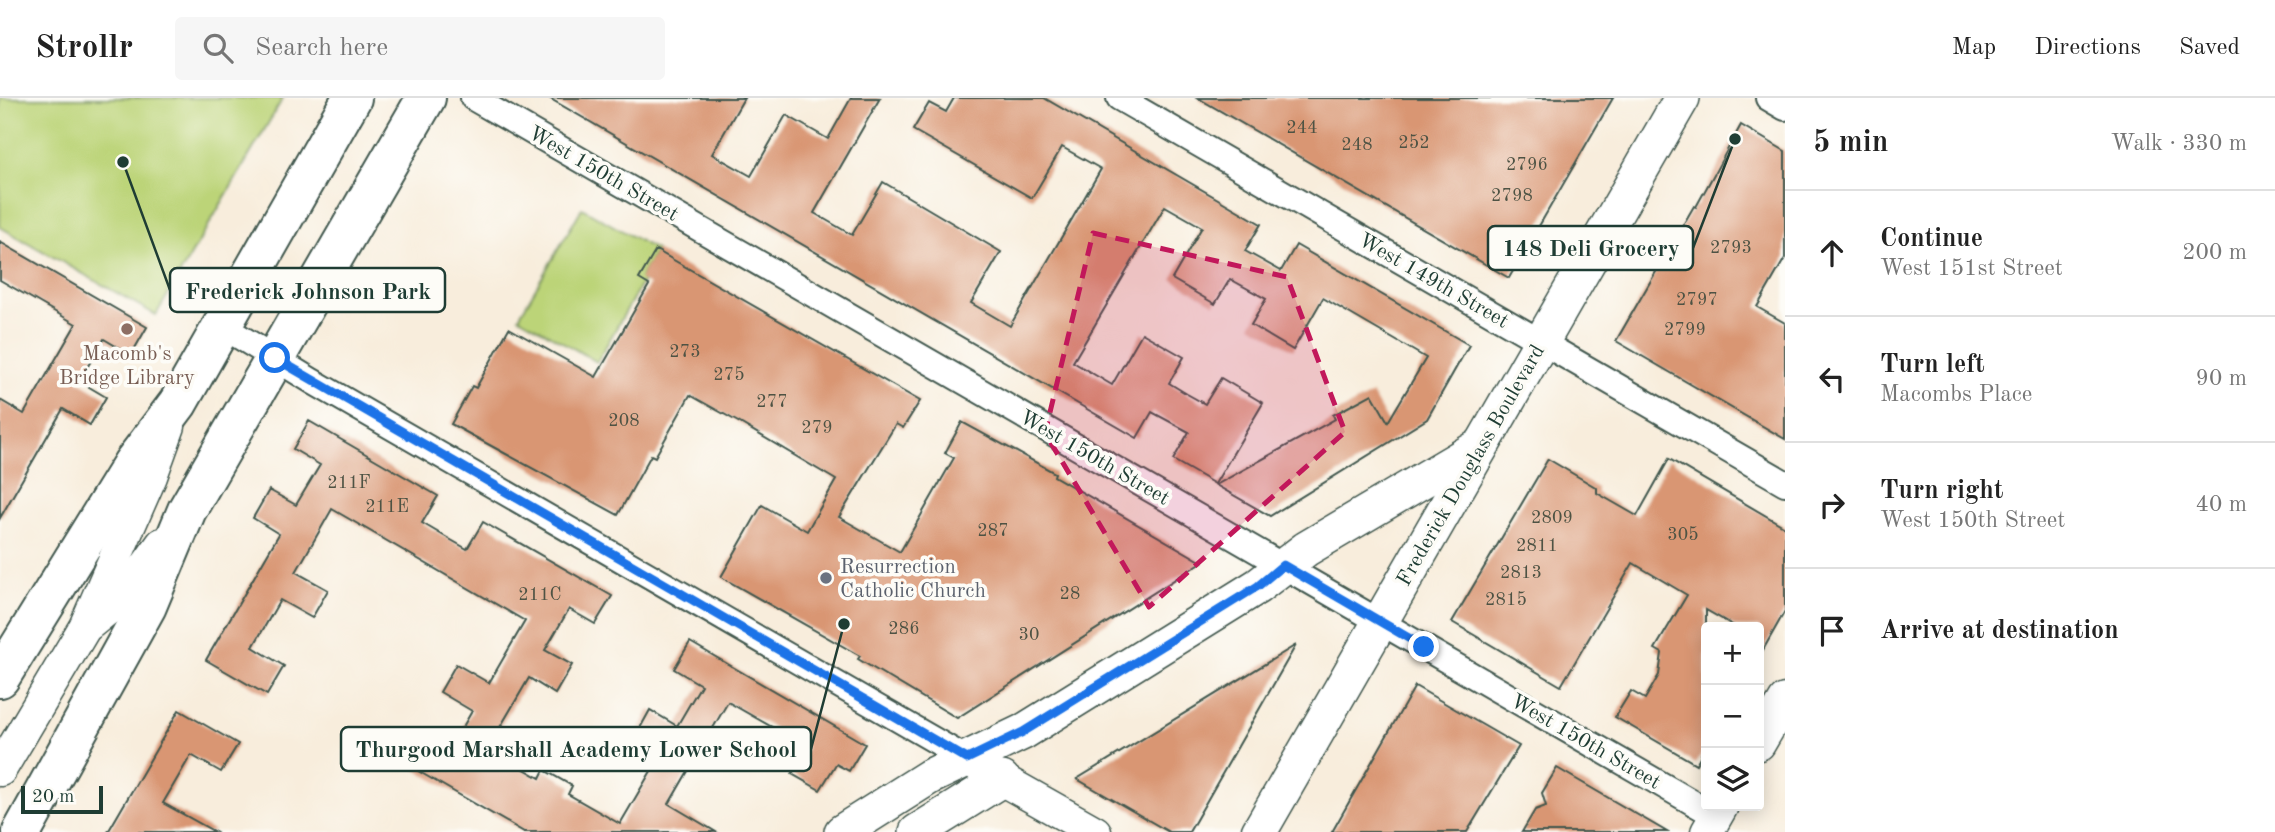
<!DOCTYPE html>
<meta charset="utf-8">
<style>
:root{--surface:#fff;--page:#f6f6f6;--text:#222;--muted:#767676;--line:#e0e0e0}
body{margin:0;font-family:"Old Standard TT",serif;background:var(--page);color:var(--text)}
.controls{position:absolute;right:21px;bottom:21px;display:grid;overflow:hidden;border-radius:7px;box-shadow:0 4px 18px #0003}
.controls button{width:63px;height:63px;display:grid;place-items:center;padding:0;border:0;border-bottom:2px solid var(--line);background:var(--surface);color:var(--text);font:35px sans-serif}
.scale{position:absolute;left:21px;bottom:18px;width:82px;box-sizing:border-box;padding-left:7px;border:4px solid #1f3d34;border-top:0;font-size:19px;line-height:24px;white-space:nowrap;color:#1f3d34;-webkit-text-stroke:5px #fdfcf7;paint-order:stroke}
.stop{position:absolute;width:21px;height:21px;margin:-16px;border:5px solid #1a73e8;border-radius:50%;background:#fff}
.stop.end{background:#1a73e8;border-color:#fff;box-shadow:0 2px 7px #0008}
.list{margin:0;padding:0;list-style:none}
h2{display:flex;justify-content:space-between;align-items:center;height:91px;margin:0;padding:0 28px;font-size:30px}
h2 small{font-size:23px;font-weight:400;color:var(--muted)}
.list li{display:grid;grid-template-columns:46px 1fr auto;gap:21px;align-items:center;box-sizing:border-box;height:126px;padding:0 28px;border-top:2px solid var(--line)}
.list b{display:block;font-size:26px;white-space:nowrap}
.list p{margin:0;font-size:23px;white-space:nowrap;color:var(--muted)}
.list em{font-size:23px;font-style:normal;color:var(--muted)}
.icon{flex:none;width:38px;height:38px;fill:none;stroke:currentColor;stroke-width:2;stroke-linecap:round;stroke-linejoin:round}
.map{position:relative;flex:none;width:1785px;height:734px;overflow:hidden}
header{display:flex;align-items:center;gap:42px;box-sizing:border-box;height:98px;padding:0 35px;background:var(--surface);border-bottom:2px solid var(--line)}
header strong{font-size:33px}
nav{display:flex;gap:38px;margin-inline-start:auto;font-size:24px}
.search{width:490px;height:63px;background:var(--page);display:flex;align-items:center;gap:18px;box-sizing:border-box;padding:0 24px;border-radius:7px;color:var(--muted);font-size:26px}
main{display:flex}
aside{flex:1;background:var(--surface)}
.map>svg:first-child{display:block}
.green{fill:#bcd478;stroke:#6e8856;stroke-width:2}
.building{fill:#d99673}
.lines{fill:none;stroke-linecap:round;stroke-linejoin:round}
.minor-casing{stroke:#40574d;stroke-width:28}
.tertiary-casing{stroke:#40574d;stroke-width:35}
.secondary-casing{stroke:#40574d;stroke-width:38}
.primary-casing{stroke:#40574d;stroke-width:42}
.minor{stroke:#fff;stroke-width:24}
.tertiary{stroke:#fff;stroke-width:32}
.secondary{stroke:#fff;stroke-width:35}
.primary{stroke:#fff;stroke-width:38}
.route{stroke:#1a73e8;stroke-width:9}
.marked{fill:#c2185b;fill-opacity:0.2;stroke:#c2185b;stroke-width:5;stroke-dasharray:14 9;stroke-linejoin:round}
.education-dot{fill:#8d6e63;stroke:#fdfcf7;stroke-width:2.5}
.worship-dot{fill:#6b7280;stroke:#fdfcf7;stroke-width:2.5}
.labels{text-anchor:middle;stroke-width:7;stroke-linejoin:round;paint-order:stroke}
.number-label{font-size:18px;fill:#4e5344}
.street-label{font-size:21px;fill:#1f3d34;stroke:#fdfcf7}
.education-label{font-size:21px;fill:#785e54;stroke:#fdfcf7}
.worship-label{font-size:21px;fill:#5b616d;stroke:#fdfcf7;text-anchor:start}
.leader{fill:none;stroke:#1f3d34;stroke-width:2.5}
.callout-dot{fill:#1f3d34;stroke:#fdfcf7;stroke-width:2.5}
.callout{fill:#fdfcf7;stroke:#1f3d34;stroke-width:2.5}
.callout-label{font-size:23px;text-anchor:middle;font-weight:bold;fill:#1f3d34}
</style>
<header>
<strong>Strollr</strong>
<div class="search"><svg class="icon" aria-label="search" viewBox="0 0 24 24"><circle cx="10" cy="10" r="6"/><path d="M15 15l6 6"/></svg>Search here</div>
<nav><a>Map</a><a>Directions</a><a>Saved</a></nav>
</header>
<main>
<div class="map">
<svg width="1785" height="734" viewBox="0 0 1785 734">
<rect width="100%" height="100%" fill="#fdfcf7"/>
<filter id="ink" filterUnits="userSpaceOnUse"><feTurbulence type="fractalNoise" baseFrequency=".0143" numOctaves="2"/><feDisplacementMap in="SourceGraphic" scale="14" xChannelSelector="R" yChannelSelector="G"/><feConvolveMatrix kernelMatrix="1 2 1 2 8 2 1 2 1" color-interpolation-filters="sRGB"/></filter>
<filter id="wash" filterUnits="userSpaceOnUse"><feTurbulence type="fractalNoise" baseFrequency=".00686" numOctaves="4" result="noise"/><feDisplacementMap in="SourceGraphic" scale="28" xChannelSelector="R" yChannelSelector="G"/><feGaussianBlur stdDeviation="1.57" result="paint"/><feColorMatrix in="noise" values="0 0 0 0 0 0 0 0 0 0 0 0 0 0 0 0 0 1.4 0 .05"/><feComposite in="paint" operator="in"/></filter>
<g filter="url(#wash)">
<rect width="100%" height="100%" fill="#f8eddc"/>
<!-- green -->
<g class="green">
<polygon points="0,0 283,0 156,217 0,129"/>
<polygon points="582,110 656,152 640,180 643,183 597,264 519,219"/>
</g>
<g id="blocks">
<!-- building -->
<g class="building">
<polygon points="549,0 744,0 712,56 751,78 786,17 828,41 851,0 880,0 814,115 852,137 883,84 1001,154 971,205 1010,228 1101,71 1062,49 1032,100 913,32 929,5 946,14 954,0 1044,0 1261,126 1245,153 1281,173 1296,147 1469,247 1427,321 1270,418 1216,387 1335,321 1333,317 1372,296 1388,324 1426,260 1323,200 1293,252 1251,227 1266,201 1230,181 1215,206 1172,181 1202,129 1165,108 1073,264 1112,287 1142,235 1184,259 1169,285 1187,296 1205,306 1221,280 1263,305 1215,386 1173,362 1189,334 1152,314 1137,340"/>
<polygon points="1198,0 1613,0 1509,180"/>
<polygon points="1741,27 1785,53 1785,160 1757,209 1785,225 1785,341 1616,243 1694,108 1696,109"/>
<polygon points="0,144 147,229 131,257 104,241 79,283 106,299 90,327 63,311 0,420 0,302 24,316 76,226 0,182"/>
<polygon points="656,152 920,303 903,330 896,326 839,419 900,454 954,360 945,355 962,324 1055,375 1054,378 1202,464 957,620 858,561 860,558 721,479 762,407 807,433 836,382 740,325 690,297 655,359 651,357 618,417 451,326 472,288 476,290 509,230 596,279 649,187 639,181"/>
<polygon points="309,323 438,398 422,425 444,438 467,451 483,424 612,498 595,526 569,511 545,552 572,567 555,596 529,580 488,650 540,680 544,672 572,688 568,696 620,726 661,656 634,641 650,612 677,628 701,587 674,571 690,544 865,646 849,673 836,666 820,692 792,676 807,649 728,604 669,706 716,734 524,734 411,669 427,641 449,653 472,613 440,594 456,566 489,585 525,523 332,411 296,474 328,492 312,520 280,502 253,549 284,568 267,597 206,562 279,436 253,420 269,392 296,407 320,367 293,351"/>
<polygon points="1548,361 1597,390 1597,395 1637,418 1669,361 1785,429 1785,513 1759,559 1759,529 1736,529 1706,512 1706,648 1696,666 1615,619 1631,593 1645,601 1659,577 1662,555 1655,551 1687,497 1633,465 1561,588 1452,524"/>
<polygon points="1296,547 1189,734 1169,734 1077,681"/>
<polygon points="1415,588 1519,648 1467,734 1332,734"/>
<polygon points="179,612 238,646 221,674 191,657 163,705 215,734 108,734"/>
<polygon points="1557,670 1667,734 1522,734 1535,712 1546,708 1542,695"/>
</g>
</g>
</g>
<g filter="url(#ink)">
<use href="#blocks" fill-opacity="0" stroke="#40574d" stroke-width="2"/>
<g class="lines">
<!-- minor casing -->
<g class="minor-casing">
<g id="minor">
<polyline points="473,0 1716,718"/>
<polyline points="1119,0 1785,385"/>
<polyline points="1768,0 1785,10"/>
<polyline points="222,228 312,283 967,661"/>
</g>
</g>
<!-- tertiary casing -->
<g class="tertiary-casing">
<g id="tertiary">
<polyline points="89,526 127,495 162,446"/>
<polyline points="1759,646 1785,602"/>
<polyline points="980,669 1095,734"/>
<polyline points="0,672 85,529 151,378 169,328"/>
<polyline points="1707,734 1722,708"/>
</g>
</g>
<!-- secondary casing -->
<g class="secondary-casing">
<g id="secondary">
<polyline points="842,734 929,679 1023,634 1258,488 1306,451 1477,350"/>
<polyline points="917,734 1002,681"/>
<polyline points="1259,734 1682,0"/>
</g>
</g>
<!-- primary casing -->
<g class="primary-casing">
<g id="primary">
<polyline points="0,580 132,366 178,305 352,0"/>
<polyline points="22,734 147,508 187,412 426,0"/>
</g>
</g>
<!-- minor -->
<use href="#minor" class="minor"/>
<!-- tertiary -->
<use href="#tertiary" class="tertiary"/>
<!-- secondary -->
<use href="#secondary" class="secondary"/>
<!-- primary -->
<use href="#primary" class="primary"/>
</g>
</g>
<g class="lines" filter="url(#ink)">
<!-- route -->
<polyline class="route" points="275,260 967,661 1023,634 1258,488 1283,467 1424,549"/>
</g>
<!-- marked area -->
<path class="marked" d="M1093,135L1287,179L1345,334L1149,509L1045,335Z"/>
<!-- markers -->
<circle class="education-dot" cx="127" cy="231" r="7"/>
<circle class="worship-dot" cx="826" cy="480" r="7"/>
<g class="labels">
<!-- number labels -->
<g class="number-label">
<text x="1302" y="35">244</text>
<text x="1414" y="50">252</text>
<text x="1357" y="52">248</text>
<text x="1527" y="72">2796</text>
<text x="1512" y="103">2798</text>
<text x="1731" y="155">2793</text>
<text x="1697" y="207">2797</text>
<text x="1685" y="237">2799</text>
<text x="685" y="259">273</text>
<text x="729" y="282">275</text>
<text x="772" y="309">277</text>
<text x="624" y="328">208</text>
<text x="817" y="335">279</text>
<text x="349" y="390">211F</text>
<text x="387" y="414">211E</text>
<text x="1552" y="425">2809</text>
<text x="993" y="438">287</text>
<text x="1683" y="442">305</text>
<text x="1537" y="453">2811</text>
<text x="1521" y="480">2813</text>
<text x="1070" y="501">28</text>
<text x="540" y="502">211C</text>
<text x="1506" y="507">2815</text>
<text x="904" y="536">286</text>
<text x="1029" y="542">30</text>
</g>
<!-- street labels -->
<g class="street-label">
<text transform="translate(604 75) rotate(30)" y="7">West 150th Street</text>
<text transform="translate(1434 182) rotate(30)" y="7">West 149th Street</text>
<text transform="translate(1095 359) rotate(30)" y="7">West 150th Street</text>
<text transform="translate(1470 367) rotate(-60)" y="7">Frederick Douglass Boulevard</text>
<text transform="translate(1586 643) rotate(30)" y="7">West 150th Street</text>
</g>
<!-- education labels -->
<g class="education-label">
<text x="127" y="262">Macomb's<tspan x="127" dy="24">Bridge Library</tspan></text>
</g>
<!-- worship labels -->
<g class="worship-label">
<text x="840" y="475">Resurrection<tspan x="840" dy="24">Catholic Church</tspan></text>
</g>
</g>
<!-- callouts -->
<path class="leader" d="M1735 41L1693 150M123 64L170 192M844 526L811 651"/>
<g class="callout-dot">
<circle cx="1735" cy="41" r="7"/>
<circle cx="123" cy="64" r="7"/>
<circle cx="844" cy="526" r="7"/>
</g>
<g class="callout">
<rect x="1488" y="128" width="205" height="44" rx="7"/>
<rect x="170" y="170" width="275" height="44" rx="7"/>
<rect x="341" y="629" width="470" height="44" rx="7"/>
</g>
<g class="callout-label">
<text x="1591" y="158">148 Deli Grocery</text>
<text x="308" y="201">Frederick Johnson Park</text>
<text x="576" y="659">Thurgood Marshall Academy Lower School</text>
</g>
</svg>
<div class="controls">
<button>+</button>
<button>−</button>
<button><svg class="icon" aria-label="layers" viewBox="0 0 24 24"><path d="M12 4l9 5-9 5-9-5zM3 14l9 5 9-5"/></svg></button>
</div>
<div class="scale">20 m</div>
<div class="stop" style="left:275px;top:260px"></div>
<div class="stop end" style="left:1424px;top:549px"></div>
</div>
<aside>
<h2>5 min<small>Walk · 330 m</small></h2>
<ul class="list">
<li><svg class="icon" aria-label="ahead" viewBox="0 0 24 24"><path d="M12 20V5M6 11l6-6 6 6"/></svg><div><b>Continue</b><p>West 151st Street</p></div><em>200 m</em></li>
<li><svg class="icon" aria-label="left" viewBox="0 0 24 24"><path d="M17 20v-9H6M10 6l-5 5 5 5"/></svg><div><b>Turn left</b><p>Macombs Place</p></div><em>90 m</em></li>
<li><svg class="icon" aria-label="right" viewBox="0 0 24 24"><path d="M7 20v-9h11M14 6l5 5-5 5"/></svg><div><b>Turn right</b><p>West 150th Street</p></div><em>40 m</em></li>
<li><svg class="icon" aria-label="arrive" viewBox="0 0 24 24"><path d="M6 21V4h12l-3 4 3 4H6"/></svg><div><b>Arrive at destination</b></div></li>
</ul>
</aside>
</main>
